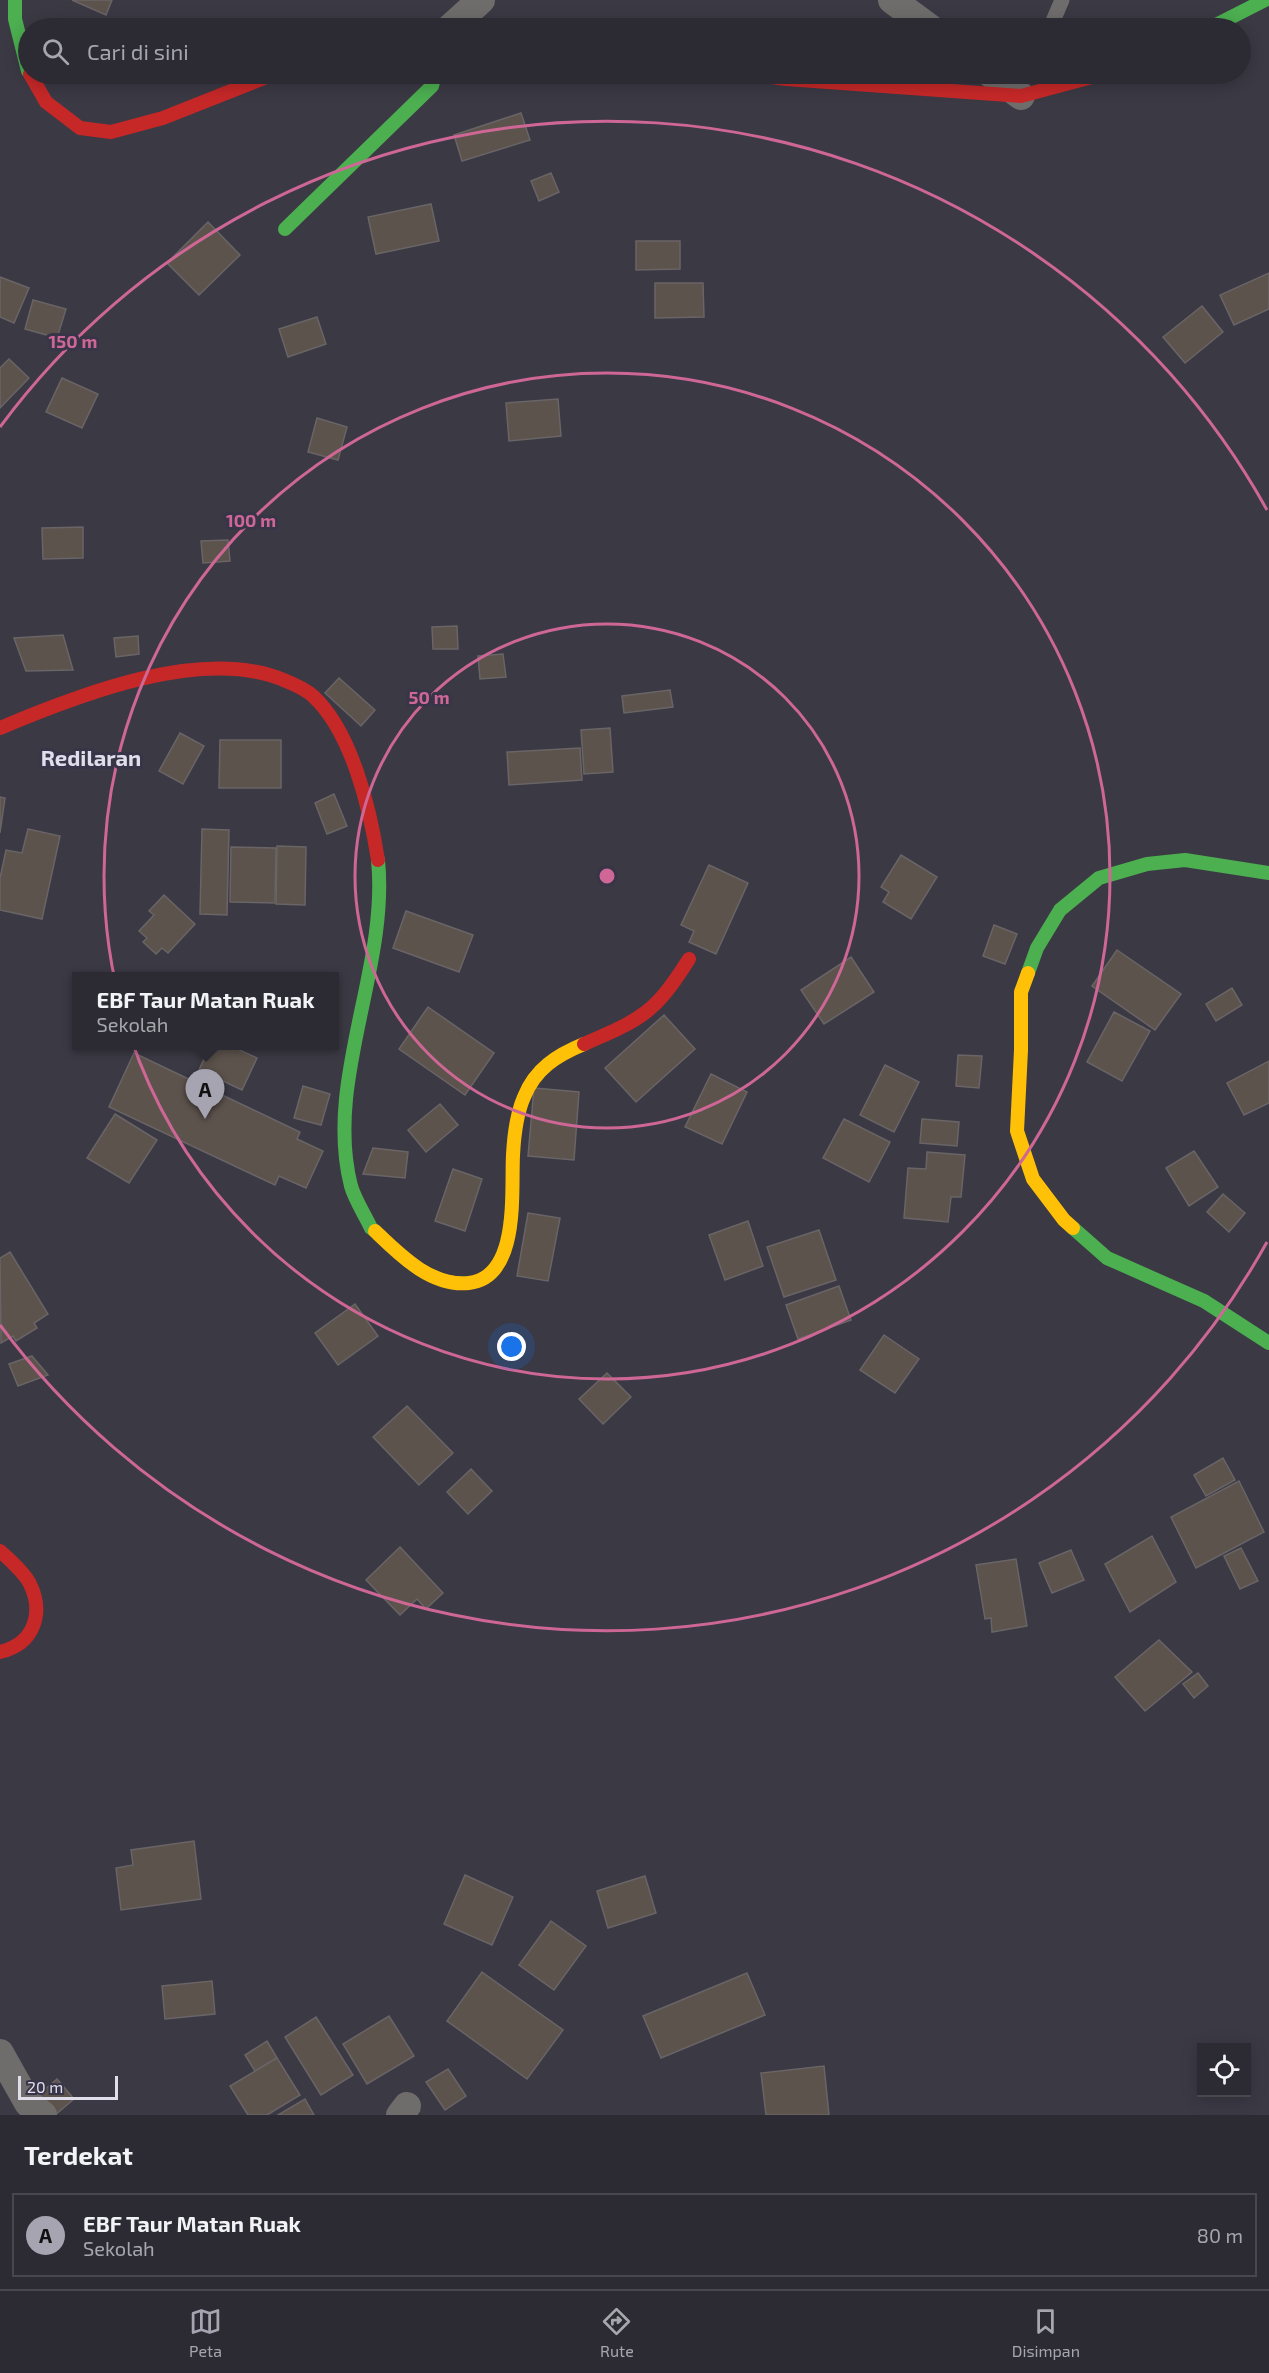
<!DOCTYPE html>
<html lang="id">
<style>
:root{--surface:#2c2b33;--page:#38373f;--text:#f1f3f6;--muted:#a6a7ac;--line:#48474e;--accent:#a6a4b1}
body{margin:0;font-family:"Exo 2",sans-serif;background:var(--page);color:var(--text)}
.controls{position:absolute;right:18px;bottom:18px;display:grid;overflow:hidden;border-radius:0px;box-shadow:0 3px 15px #0003}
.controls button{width:54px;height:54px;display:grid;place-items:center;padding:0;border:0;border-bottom:2px solid var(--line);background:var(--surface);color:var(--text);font:30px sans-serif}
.scale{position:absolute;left:18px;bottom:15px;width:100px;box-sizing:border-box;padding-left:6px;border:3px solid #e0deeb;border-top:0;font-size:16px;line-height:21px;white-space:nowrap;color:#e0deeb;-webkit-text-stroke:4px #383548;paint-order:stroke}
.you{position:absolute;left:512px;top:1347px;width:21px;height:21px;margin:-15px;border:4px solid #fff;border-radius:50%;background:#1a73e8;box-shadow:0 0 0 9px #1a73e833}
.badge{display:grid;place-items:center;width:39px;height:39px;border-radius:50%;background:var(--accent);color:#111;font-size:20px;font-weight:700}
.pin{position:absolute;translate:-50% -50px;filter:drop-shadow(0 2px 3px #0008)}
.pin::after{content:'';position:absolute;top:32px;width:21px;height:18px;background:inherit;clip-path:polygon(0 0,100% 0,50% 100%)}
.popup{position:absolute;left:72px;top:972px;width:267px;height:78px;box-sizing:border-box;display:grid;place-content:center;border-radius:0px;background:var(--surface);filter:drop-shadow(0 2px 4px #0005);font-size:20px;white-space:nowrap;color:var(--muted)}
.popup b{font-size:22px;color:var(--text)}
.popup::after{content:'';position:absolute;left:50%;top:100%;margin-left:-12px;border:12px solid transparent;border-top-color:var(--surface)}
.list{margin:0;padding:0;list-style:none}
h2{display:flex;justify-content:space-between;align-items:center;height:78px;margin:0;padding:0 24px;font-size:26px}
h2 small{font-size:20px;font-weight:400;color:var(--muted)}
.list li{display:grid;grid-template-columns:39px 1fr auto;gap:18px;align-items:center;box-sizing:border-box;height:84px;margin:0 12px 12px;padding:0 12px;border:2px solid var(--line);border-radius:0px}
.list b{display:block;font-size:22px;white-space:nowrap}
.list p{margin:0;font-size:20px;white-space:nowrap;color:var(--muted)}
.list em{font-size:20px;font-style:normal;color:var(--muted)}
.icon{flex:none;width:33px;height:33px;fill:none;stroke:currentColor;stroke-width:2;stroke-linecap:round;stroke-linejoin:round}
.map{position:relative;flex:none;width:1269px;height:2115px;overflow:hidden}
.search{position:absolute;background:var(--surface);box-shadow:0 3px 15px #0003;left:18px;right:18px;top:18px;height:66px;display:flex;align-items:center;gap:15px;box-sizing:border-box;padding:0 21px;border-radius:33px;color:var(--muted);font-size:22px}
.sheet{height:174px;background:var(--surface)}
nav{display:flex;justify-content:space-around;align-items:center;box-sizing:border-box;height:84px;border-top:2px solid var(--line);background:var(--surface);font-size:16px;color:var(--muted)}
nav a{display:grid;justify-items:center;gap:3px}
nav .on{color:var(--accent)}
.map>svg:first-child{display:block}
.building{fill:#5d534d;stroke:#696466;stroke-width:1.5}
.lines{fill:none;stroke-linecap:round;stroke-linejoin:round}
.lane{stroke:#6f6d6c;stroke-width:15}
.street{stroke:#6f6d6c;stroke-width:28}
.fast{stroke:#4caf50;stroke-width:14}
.slow{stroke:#ffc107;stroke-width:14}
.jam{stroke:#c62828;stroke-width:14}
.ring{fill:none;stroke:#ce6795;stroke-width:3}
.labels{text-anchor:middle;stroke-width:6;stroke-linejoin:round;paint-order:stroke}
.quarter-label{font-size:22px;font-weight:bold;fill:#e0deeb;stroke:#383548}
.centre{fill:#ce6795;stroke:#383548;stroke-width:3}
.ring-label{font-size:18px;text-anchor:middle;font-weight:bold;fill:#ce6795;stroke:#383548;stroke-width:6;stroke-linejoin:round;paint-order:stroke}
</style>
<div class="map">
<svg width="1269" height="2115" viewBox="0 0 1269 2115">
<rect width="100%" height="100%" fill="#3b3944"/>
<!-- building -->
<g class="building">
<polygon points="72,0 112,0 106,15"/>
<polygon points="521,113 530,140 462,161 454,135"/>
<polygon points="551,173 559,192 539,201 531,181"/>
<polygon points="431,204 439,241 376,254 368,217"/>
<polygon points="208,222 240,255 199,295 167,263"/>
<polygon points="636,241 680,241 680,269 636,270"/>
<polygon points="1269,273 1269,309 1234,325 1220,295"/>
<polygon points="0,277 29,288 14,323 0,317"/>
<polygon points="655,283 703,283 704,317 655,318"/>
<polygon points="33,300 66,309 57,338 25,329"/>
<polygon points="1202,306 1223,332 1185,363 1163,337"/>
<polygon points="317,317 326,344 288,357 279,329"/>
<polygon points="9,359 29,378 0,408 0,368"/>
<polygon points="62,378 98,394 82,428 46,412"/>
<polygon points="558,399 561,436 509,441 506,403"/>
<polygon points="317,418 347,427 338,460 308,452"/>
<polygon points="83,527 83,558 43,559 42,528"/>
<polygon points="228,540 230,561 203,563 201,541"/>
<polygon points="457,626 458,649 433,649 432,627"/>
<polygon points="63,635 73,670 26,671 14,638"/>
<polygon points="138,636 139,654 116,657 114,638"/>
<polygon points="503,654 506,677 480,679 478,656"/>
<polygon points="339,678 375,710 361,726 325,693"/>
<polygon points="670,690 673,707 624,713 622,696"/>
<polygon points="610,728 613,772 584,774 581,730"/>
<polygon points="180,733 204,746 183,784 159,771"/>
<polygon points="220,740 281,740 281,788 219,788"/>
<polygon points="580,748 582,780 509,785 507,752"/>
<polygon points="334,794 347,826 327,834 315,803"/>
<polygon points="0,797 5,798 0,833"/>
<polygon points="28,829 60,836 42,919 0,910 0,878 6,850 22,853"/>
<polygon points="202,829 229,830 227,915 200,914"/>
<polygon points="277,846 306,847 305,905 276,904"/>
<polygon points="231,847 276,848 275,903 230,902"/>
<polygon points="901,855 937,877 911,919 883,902 889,892 881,887"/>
<polygon points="709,865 748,883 716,954 689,942 694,931 681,925"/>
<polygon points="164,895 195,924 168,953 162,948 156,954 143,942 147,938 139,931 154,915 149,911"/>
<polygon points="406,911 473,935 459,972 393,948"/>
<polygon points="994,925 1017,934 1005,964 983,956"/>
<polygon points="1117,950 1181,994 1155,1030 1092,986"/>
<polygon points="851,957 874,992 824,1024 801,990"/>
<polygon points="1232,988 1242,1005 1216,1021 1206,1004"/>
<polygon points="428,1007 494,1053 465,1095 399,1049"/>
<polygon points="1114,1012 1150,1031 1122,1081 1087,1062"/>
<polygon points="664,1015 695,1049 636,1102 605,1068"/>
<polygon points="210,1046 231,1046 257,1058 242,1090 199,1070"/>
<polygon points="134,1053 300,1132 297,1139 323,1151 306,1188 279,1176 275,1185 109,1107"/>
<polygon points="958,1055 982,1056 979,1088 956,1086"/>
<polygon points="1269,1061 1269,1103 1244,1115 1227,1083"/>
<polygon points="885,1065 919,1082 894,1132 860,1115"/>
<polygon points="711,1074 747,1092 722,1144 685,1127"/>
<polygon points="303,1086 330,1094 321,1125 294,1118"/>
<polygon points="534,1088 579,1092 574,1160 528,1156"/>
<polygon points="440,1104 458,1125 426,1152 408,1130"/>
<polygon points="115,1114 157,1140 129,1183 87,1158"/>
<polygon points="844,1119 890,1142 869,1182 823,1158"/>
<polygon points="922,1119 959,1122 957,1146 920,1143"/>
<polygon points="373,1148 408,1152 405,1178 363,1174"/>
<polygon points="1194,1151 1218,1187 1189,1206 1166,1168"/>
<polygon points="927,1152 965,1155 961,1197 951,1197 948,1222 904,1218 908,1168 926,1169"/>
<polygon points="453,1169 482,1179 465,1231 435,1221"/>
<polygon points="1223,1194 1245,1213 1229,1232 1207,1212"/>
<polygon points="528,1213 560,1218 548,1281 517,1276"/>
<polygon points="748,1221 763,1266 725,1280 709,1235"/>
<polygon points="819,1230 836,1280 784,1297 767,1247"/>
<polygon points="10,1252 48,1314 34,1323 37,1328 16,1341 13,1336 1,1343 0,1258"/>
<polygon points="839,1286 851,1320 798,1339 786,1305"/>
<polygon points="355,1304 378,1336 338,1365 315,1333"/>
<polygon points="884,1335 919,1359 895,1393 860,1370"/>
<polygon points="32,1356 48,1375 18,1386 9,1364"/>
<polygon points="607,1373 631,1397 603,1424 579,1399"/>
<polygon points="407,1406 453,1453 419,1485 373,1437"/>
<polygon points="1223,1458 1235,1480 1206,1496 1194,1475"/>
<polygon points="471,1469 492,1491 468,1514 447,1492"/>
<polygon points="1239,1481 1264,1532 1196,1568 1171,1517"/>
<polygon points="1152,1536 1176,1582 1130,1612 1105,1564"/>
<polygon points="400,1547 443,1593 426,1609 417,1599 400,1615 366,1580"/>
<polygon points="1241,1548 1258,1581 1240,1589 1224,1556"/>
<polygon points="1071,1550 1084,1580 1052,1593 1039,1563"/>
<polygon points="1016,1559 1027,1626 992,1632 991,1618 985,1619 976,1565"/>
<polygon points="1159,1640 1192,1672 1145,1711 1115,1677"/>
<polygon points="1198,1673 1208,1686 1194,1698 1183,1684"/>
<polygon points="194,1841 201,1899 121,1910 116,1868 133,1865 131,1850"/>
<polygon points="465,1875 513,1897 492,1945 444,1924"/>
<polygon points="645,1876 656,1913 608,1928 597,1891"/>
<polygon points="551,1921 586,1946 554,1990 519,1965"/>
<polygon points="482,1972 563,2030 527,2079 447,2021"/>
<polygon points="747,1973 765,2015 661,2058 643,2016"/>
<polygon points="212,1981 215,2014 165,2019 162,1986"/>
<polygon points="389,2016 414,2056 367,2084 343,2044"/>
<polygon points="316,2017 353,2075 321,2095 285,2037"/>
<polygon points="267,2041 277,2058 255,2071 245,2055"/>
<polygon points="277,2058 300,2095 267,2115 248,2115 230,2086"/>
<polygon points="824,2066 829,2115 766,2115 761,2073"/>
<polygon points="448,2069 466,2096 445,2110 426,2082"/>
<polygon points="57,2079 74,2099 55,2115 35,2098"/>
<polygon points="305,2099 314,2115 278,2115"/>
</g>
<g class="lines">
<!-- lane -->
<polyline class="lane" points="1050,28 1062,0"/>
<!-- street -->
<g class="street">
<polyline points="892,0 930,28"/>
<polyline points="450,28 481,0"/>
<polyline points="991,74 1021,96"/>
<polyline points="0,2053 28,2103 43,2115"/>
<polyline points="400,2115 407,2106"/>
</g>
<!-- fast -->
<g class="fast">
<polyline points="15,0 15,19 28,71"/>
<polyline points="1210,28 1265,0"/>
<polyline points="285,229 432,86 435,74"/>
<polyline points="1028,973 1037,948 1060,910 1099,878 1147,864 1185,860 1269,873"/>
<polyline points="1073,1228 1107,1258 1204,1301 1269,1343"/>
<path d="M375,1231L371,1228C365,1215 355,1200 351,1186C324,1081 389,968 378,860"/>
</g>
<!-- slow -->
<g class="slow">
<polyline points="1028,973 1021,992 1021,1050 1017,1131 1033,1179 1064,1220 1073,1228"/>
<path d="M375,1231C400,1255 431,1287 469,1283C520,1277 511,1192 513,1155C514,1136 516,1115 524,1097C535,1069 557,1055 584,1044"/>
</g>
<!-- jam -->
<g class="jam">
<polyline points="30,74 46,102 80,128 111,132 163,118 274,74"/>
<polyline points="750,74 786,79 1021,96 1103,74"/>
<path d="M0,728C78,695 204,645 286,681C296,685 305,689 313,696C352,732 370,809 378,860"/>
<path d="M584,1044C642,1019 655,1013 689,959"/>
<path d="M0,1551C10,1560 22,1570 29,1582C45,1613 34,1644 0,1652"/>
</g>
</g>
<!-- distance rings -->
<g class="ring">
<circle cx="607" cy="876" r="252"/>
<circle cx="607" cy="876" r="503"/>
<path d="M1267 1242A755 755 0 0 1 0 1325M0 427A755 755 0 0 1 1267 510"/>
</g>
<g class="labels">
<!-- quarter labels -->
<g class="quarter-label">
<text x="91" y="766">Redilaran</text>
</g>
</g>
<circle cx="607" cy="876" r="9" class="centre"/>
<g class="ring-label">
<text x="73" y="348">150 m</text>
<text x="251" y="527">100 m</text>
<text x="429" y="704">50 m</text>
</g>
</svg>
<div class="controls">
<button><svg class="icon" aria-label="locate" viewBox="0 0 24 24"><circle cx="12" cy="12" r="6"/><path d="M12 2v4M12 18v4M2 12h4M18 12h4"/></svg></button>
</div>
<div class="scale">20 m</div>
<div class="you"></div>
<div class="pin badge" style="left:205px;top:1119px">A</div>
<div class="popup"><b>EBF Taur Matan Ruak</b>Sekolah</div>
<div class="search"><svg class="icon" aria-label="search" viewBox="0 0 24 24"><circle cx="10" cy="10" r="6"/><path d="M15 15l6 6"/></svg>Cari di sini</div>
</div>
<section class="sheet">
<h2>Terdekat<small></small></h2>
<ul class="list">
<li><span class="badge">A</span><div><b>EBF Taur Matan Ruak</b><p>Sekolah</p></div><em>80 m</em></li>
</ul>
</section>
<nav>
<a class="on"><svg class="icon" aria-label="map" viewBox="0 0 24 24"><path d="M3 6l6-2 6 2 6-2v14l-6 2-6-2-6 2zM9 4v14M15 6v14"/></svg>Peta</a>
<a><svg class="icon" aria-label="directions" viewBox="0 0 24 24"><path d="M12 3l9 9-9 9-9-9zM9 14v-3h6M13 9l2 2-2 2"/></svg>Rute</a>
<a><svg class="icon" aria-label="saved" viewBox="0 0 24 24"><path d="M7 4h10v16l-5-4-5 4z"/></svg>Disimpan</a>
</nav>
